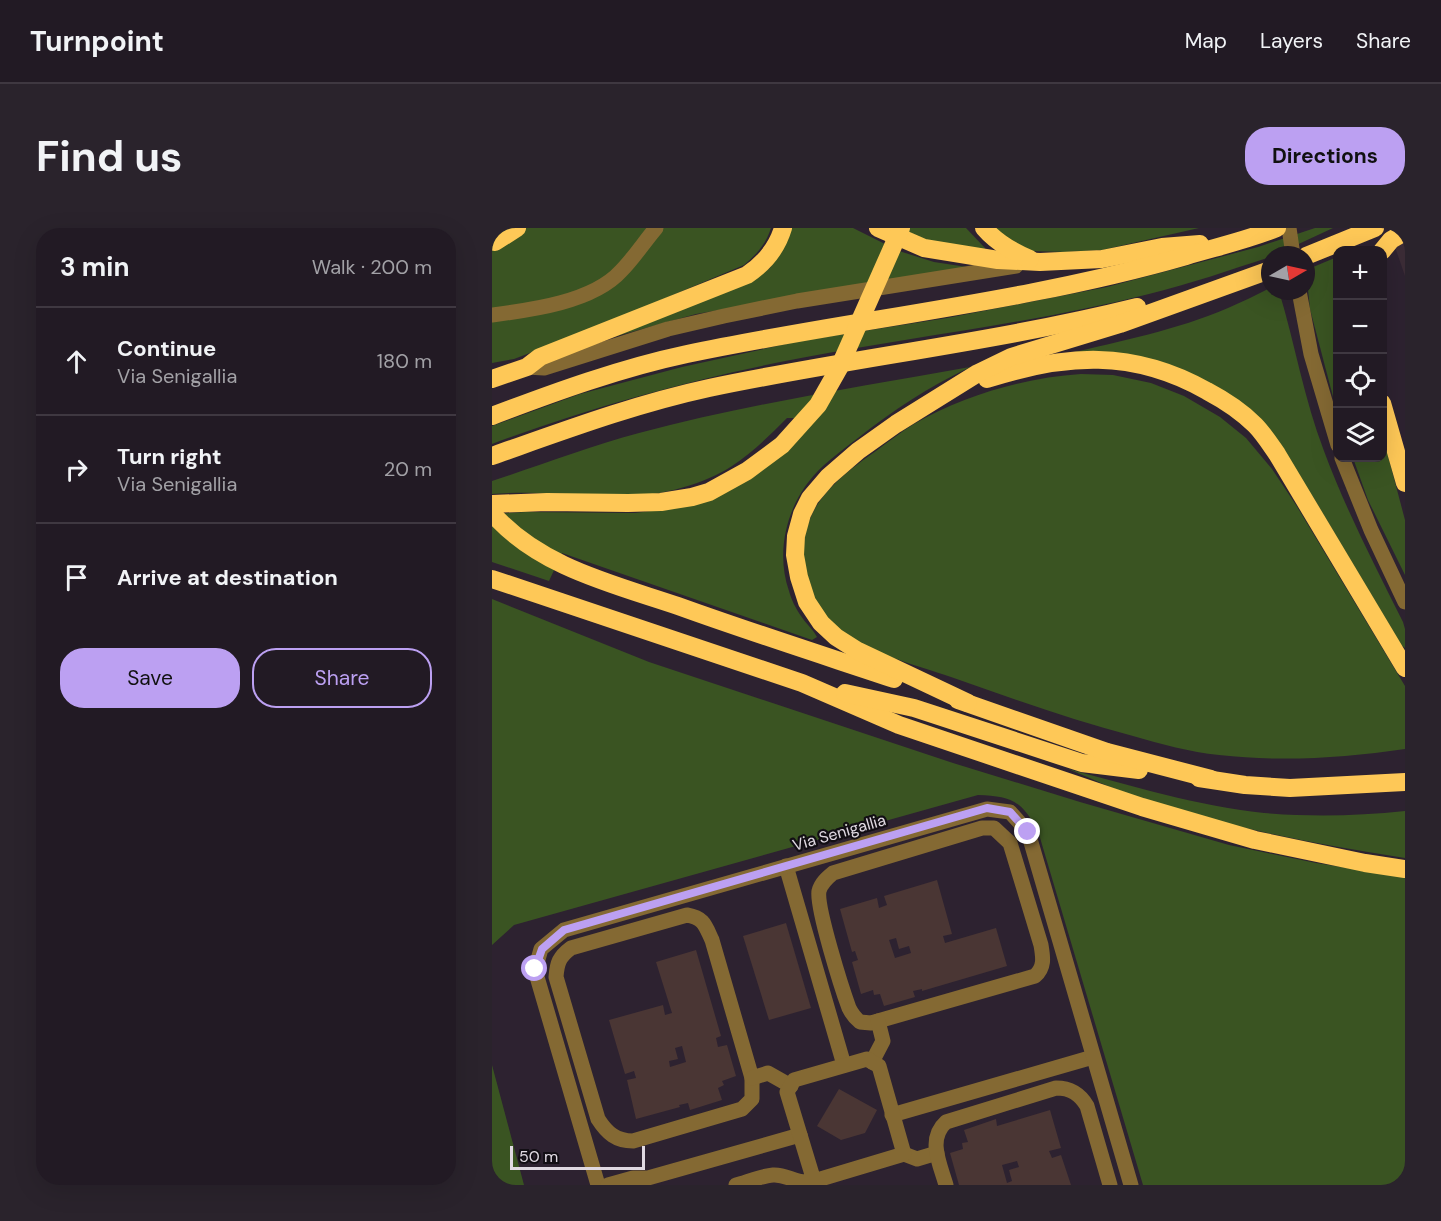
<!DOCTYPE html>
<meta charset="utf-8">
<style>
:root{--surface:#221a24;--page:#2a232c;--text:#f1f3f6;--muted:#a2a1a6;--line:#3f3841;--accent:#bca0f2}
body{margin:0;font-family:"DM Sans",sans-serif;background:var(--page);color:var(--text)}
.controls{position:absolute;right:18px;top:18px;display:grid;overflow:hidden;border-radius:12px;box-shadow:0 6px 24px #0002}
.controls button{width:54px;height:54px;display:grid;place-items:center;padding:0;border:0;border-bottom:2px solid var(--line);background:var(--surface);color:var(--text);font:30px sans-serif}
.compass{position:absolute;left:769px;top:18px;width:54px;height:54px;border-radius:50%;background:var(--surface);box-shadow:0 6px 24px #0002;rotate:81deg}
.scale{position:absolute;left:18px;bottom:15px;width:135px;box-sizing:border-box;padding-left:6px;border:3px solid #e0d9e2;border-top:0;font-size:16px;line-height:21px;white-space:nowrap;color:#e0d9e2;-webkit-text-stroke:4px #120e14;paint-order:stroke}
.stop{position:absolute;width:18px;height:18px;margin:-14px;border:4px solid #bca0f2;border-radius:50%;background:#fff}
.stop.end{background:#bca0f2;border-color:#fff;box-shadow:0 2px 6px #0008}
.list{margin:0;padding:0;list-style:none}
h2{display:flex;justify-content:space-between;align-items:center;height:78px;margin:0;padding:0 24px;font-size:26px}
h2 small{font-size:20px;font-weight:400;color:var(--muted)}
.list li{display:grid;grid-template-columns:39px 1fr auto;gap:18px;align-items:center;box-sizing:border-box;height:108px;padding:0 24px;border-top:2px solid var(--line)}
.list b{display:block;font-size:22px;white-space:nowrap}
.list p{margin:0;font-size:20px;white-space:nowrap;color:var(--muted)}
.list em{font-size:20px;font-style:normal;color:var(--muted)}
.actions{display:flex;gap:12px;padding:18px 24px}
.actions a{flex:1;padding:14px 0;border:2px solid var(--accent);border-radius:24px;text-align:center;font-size:21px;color:var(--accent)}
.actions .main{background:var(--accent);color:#111}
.icon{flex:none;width:33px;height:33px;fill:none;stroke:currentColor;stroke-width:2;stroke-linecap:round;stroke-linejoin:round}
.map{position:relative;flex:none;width:913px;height:957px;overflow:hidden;border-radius:24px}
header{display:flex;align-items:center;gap:36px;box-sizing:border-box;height:84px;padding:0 30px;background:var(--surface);border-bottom:2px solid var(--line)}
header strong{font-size:28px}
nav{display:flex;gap:33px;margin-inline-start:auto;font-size:21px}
.intro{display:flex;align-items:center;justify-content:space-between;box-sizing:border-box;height:144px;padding:0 36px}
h1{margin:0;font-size:42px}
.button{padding:15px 27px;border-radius:24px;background:var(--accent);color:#111;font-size:21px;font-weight:700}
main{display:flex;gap:36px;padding:0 36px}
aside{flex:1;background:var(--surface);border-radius:24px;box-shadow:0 6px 24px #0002}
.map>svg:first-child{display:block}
.industrial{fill:#3b2c36}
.green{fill:#3a5422}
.building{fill:#4a3634;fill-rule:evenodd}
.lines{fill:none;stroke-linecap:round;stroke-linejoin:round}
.minor{stroke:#846933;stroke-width:15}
.highway{stroke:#fec857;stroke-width:18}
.route{stroke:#bca0f2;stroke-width:8}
.labels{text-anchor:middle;stroke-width:4.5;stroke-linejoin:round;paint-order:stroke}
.street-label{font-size:16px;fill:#e0d9e2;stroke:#120e14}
</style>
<header>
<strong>Turnpoint</strong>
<nav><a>Map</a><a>Layers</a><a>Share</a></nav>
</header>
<div class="intro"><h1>Find us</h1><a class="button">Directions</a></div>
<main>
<aside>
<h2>3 min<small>Walk · 200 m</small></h2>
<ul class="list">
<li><svg class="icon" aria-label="ahead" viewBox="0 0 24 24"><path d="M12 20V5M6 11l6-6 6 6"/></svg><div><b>Continue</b><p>Via Senigallia</p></div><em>180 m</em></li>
<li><svg class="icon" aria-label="right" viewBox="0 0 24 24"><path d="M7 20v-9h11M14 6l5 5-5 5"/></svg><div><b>Turn right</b><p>Via Senigallia</p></div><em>20 m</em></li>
<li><svg class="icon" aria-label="arrive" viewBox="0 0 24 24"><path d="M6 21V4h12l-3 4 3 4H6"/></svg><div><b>Arrive at destination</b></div></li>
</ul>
<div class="actions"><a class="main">Save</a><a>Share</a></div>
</aside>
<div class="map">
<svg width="913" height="957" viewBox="0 0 913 957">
<rect width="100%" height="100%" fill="#2d2230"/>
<!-- industrial -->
<polygon class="industrial" points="913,11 913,48 903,19"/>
<!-- green -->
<g class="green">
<path d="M0,0H279C274,16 265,26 252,37L93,104L22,131L0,135Z"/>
<polygon points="297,0 361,0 407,23 442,34 475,39 204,86 118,110 256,55 278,40 291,20"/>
<polygon points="410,0 474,0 493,20 492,25 441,17"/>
<polygon points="500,0 707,0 610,22 574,24 535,23"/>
<path d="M823,0H841L783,27H778V29C738,42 698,56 657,66C542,95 425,108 309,130C204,150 101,178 0,216V198L88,166L190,139L308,113L455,90L615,59L766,19Z"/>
<polygon points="845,29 845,184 818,81 814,42"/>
<path d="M778,60V63H787C803,116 812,171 832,223C854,282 883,338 911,394L913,401V420L909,417L821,269L721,159L575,126C628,113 685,102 736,80C750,74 764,67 778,60Z"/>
<path d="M478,139C437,159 401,182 366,210C354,219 342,228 331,238C297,269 282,320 297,363C299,371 304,381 309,388C314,396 321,401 325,409L320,412L70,325L57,353L0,334V286L34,284L143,285L182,280L220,269L318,190H295C278,207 260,225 240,238C213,256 165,269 134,268C90,268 44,262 0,266V253C49,237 98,218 147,205C256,176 367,159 478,139Z"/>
<path d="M589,146L621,147L659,155L692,168L728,189L754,210L780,241L804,277L913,458V521C852,530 789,534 727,527C698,524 669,516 641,508C579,492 519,470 459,449C425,437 367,423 341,398C323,380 314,359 312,334C307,280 344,251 384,223C396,214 409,204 422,196C473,167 531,150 589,146Z"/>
<polygon points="891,209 913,292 913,347 876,272 861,230 890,230"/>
<path d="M0,371L157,434L461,535L588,574L737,617L824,635L913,649V957H651L546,603C530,573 519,568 486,567L22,697L0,717Z"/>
<path d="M576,541C641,558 705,578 772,585C819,589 866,588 913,583V630C828,617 744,601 662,575C633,566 605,553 576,541Z"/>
<polygon points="0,837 32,957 0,957"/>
</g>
<!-- building -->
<g class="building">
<path d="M445,652L460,706L451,708L453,715L504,700L515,738L430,763V761L421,763L423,769L392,778L388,766L382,767L381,762L369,766L360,734L366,732L363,723L360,724L348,681L385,670L387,680L395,677L392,668ZM404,710L407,721L417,718L419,725L403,730L397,712Z"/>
<polygon points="294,695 319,780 277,792 251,708"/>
<path d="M204,722L229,808L224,810L226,819L235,817L244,848L230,853L232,857L226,860L230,872L198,882L196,875L187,877L188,879L144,891L135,852L144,850L142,843L133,846L117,792L171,777L173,787L180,785L164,734ZM190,818L194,834L178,839L177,833L186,831L183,820Z"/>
<polygon points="347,861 385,882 373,905 349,912 325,898"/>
<path d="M558,882L569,920L557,923L560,930L569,927L579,957H467L458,925L471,921L470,915L476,914L472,902L504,891L505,898ZM525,933L527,939L517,942L520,953L515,955L510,937Z"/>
</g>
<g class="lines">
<!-- minor -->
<g class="minor">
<polyline points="797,0 801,27"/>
<polyline points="807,63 819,126 846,217"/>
<path d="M0,87C39,82 101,74 129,43C142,30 152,14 164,0"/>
<polyline points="35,139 52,140 176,101 232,88 305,73 524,38"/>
<polyline points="850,230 879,302 913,374"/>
<path d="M490,600H502L518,615L549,717C551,729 553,739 543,748L379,795L368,794C363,790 360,786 357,780C350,761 324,679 327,663C329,655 335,650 341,645Z"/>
<polyline points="294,638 352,837"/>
<path d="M195,687C212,690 213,697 220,712L260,850V871L250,881L141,913C124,913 115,905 106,891L64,749C65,735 67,729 79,720Z"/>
<polyline points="380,834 391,813 386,793"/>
<polyline points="260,850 276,845 299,858"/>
<polyline points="400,887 601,829"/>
<polyline points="412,926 425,931 445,925"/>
<polyline points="106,957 43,742 49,721 72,702 495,581 518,584 536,604 639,957"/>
<polyline points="116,957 141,950 156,950 308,907"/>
<path d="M244,957C255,954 269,948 281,947C297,946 302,957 322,953L412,926L387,838L375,831L302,852L295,864L322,953"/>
<path d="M454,957C448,936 435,911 454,894L564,860C579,860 588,866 595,878L618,957"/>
</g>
<!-- highway -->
<g class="highway">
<polyline points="386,0 432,20 506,32 548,34 610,31 670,19 708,16"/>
<path d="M492,0C504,14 521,24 538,31"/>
<polyline points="3,14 25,0"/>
<polyline points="890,23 899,12 913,4"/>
<polyline points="814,28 883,0"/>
<path d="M0,151L35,139L48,129L255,47C273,35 285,20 291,0"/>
<path d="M495,151C573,126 641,121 715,163C732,172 749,183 763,197C771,205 778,216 785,226L913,440"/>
<polyline points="890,175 913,255"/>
<path d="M0,188C63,164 129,140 195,126C361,91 531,75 694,28C724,19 756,12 785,0"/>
<path d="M0,228C71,203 143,176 217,160C359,130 504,114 645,79"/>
<polyline points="0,276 55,274 136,275 169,274 200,269 217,264 255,243 290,217 326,177 347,140 409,0"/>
<path d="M0,285C47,339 121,356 186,378C258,404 330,427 402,451"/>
<polyline points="0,351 310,455 407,497 650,579 763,612 873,635 913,641"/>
<polyline points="353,465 422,480 590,535 647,542"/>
<polyline points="466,472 615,524 719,551"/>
<polyline points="476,475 366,423 344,409 329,395 315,374 307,349 303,327 304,308 310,286 318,270 336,249 366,223 404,196 486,145 519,129 628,96 778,42"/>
<polyline points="707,550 753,557 798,560 913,554"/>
</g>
</g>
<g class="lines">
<!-- route -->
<polyline class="route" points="43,741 50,721 72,702 495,580 518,584 536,604"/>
</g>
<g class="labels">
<!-- street labels -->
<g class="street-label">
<text transform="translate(347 604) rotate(-16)" y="6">Via Senigallia</text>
</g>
</g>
</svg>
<div class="controls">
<button>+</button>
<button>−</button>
<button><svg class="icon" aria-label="locate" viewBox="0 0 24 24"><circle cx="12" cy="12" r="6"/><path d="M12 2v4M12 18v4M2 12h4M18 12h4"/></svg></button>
<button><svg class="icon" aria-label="layers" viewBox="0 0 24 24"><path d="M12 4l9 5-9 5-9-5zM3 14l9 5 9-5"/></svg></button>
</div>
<svg class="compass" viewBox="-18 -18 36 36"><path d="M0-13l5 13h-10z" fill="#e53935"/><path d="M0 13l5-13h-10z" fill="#a2a1a6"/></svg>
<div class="scale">50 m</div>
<div class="stop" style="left:43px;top:741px"></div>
<div class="stop end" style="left:536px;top:604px"></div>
</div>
</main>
